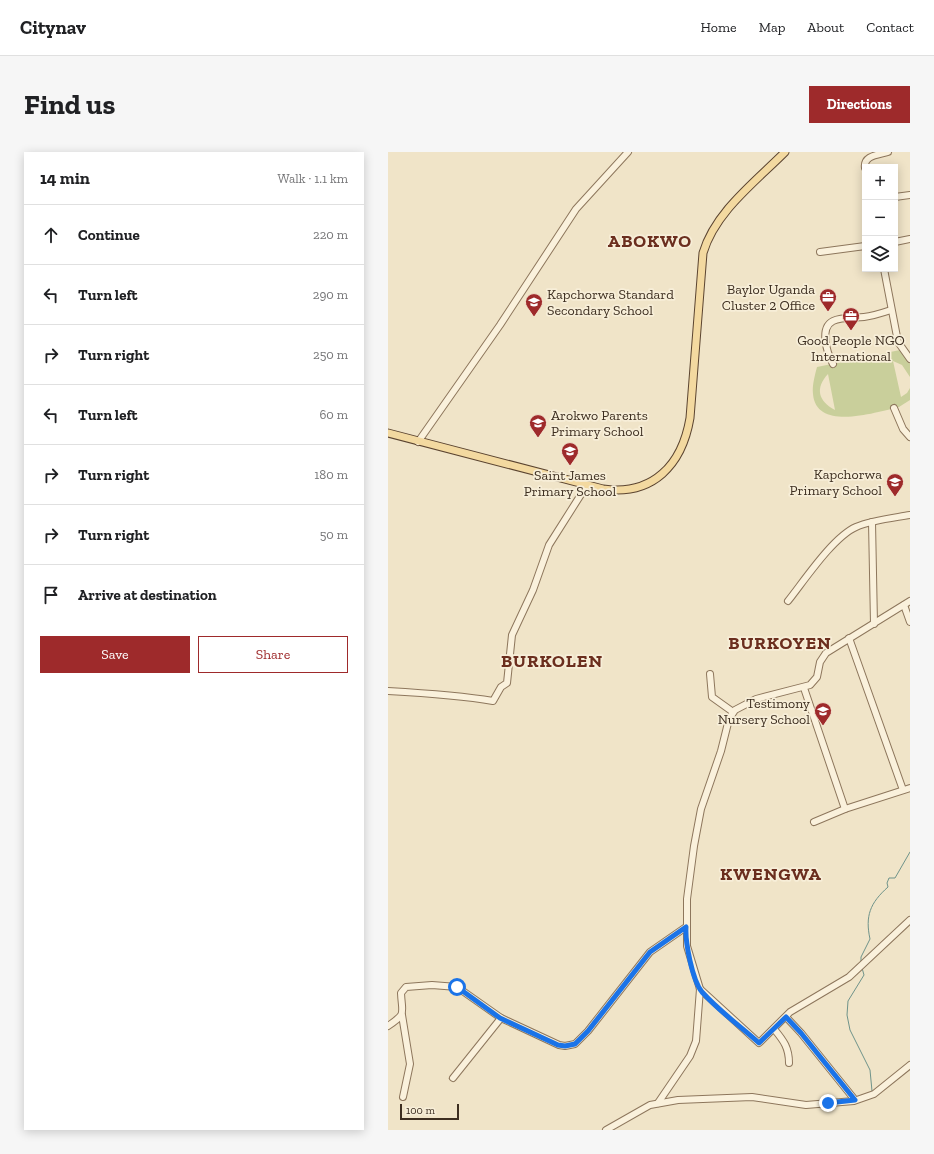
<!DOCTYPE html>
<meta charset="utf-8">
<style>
:root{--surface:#fff;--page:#f6f6f6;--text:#202124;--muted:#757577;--line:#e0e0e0;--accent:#9e2a2b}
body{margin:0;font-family:"Zilla Slab",serif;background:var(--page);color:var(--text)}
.controls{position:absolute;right:12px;top:12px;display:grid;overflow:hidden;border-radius:0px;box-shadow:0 2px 10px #0003}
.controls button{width:36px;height:36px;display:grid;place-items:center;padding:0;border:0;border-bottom:1px solid var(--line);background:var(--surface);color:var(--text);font:20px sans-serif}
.scale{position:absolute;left:12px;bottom:10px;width:59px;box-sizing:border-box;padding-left:4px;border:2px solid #3d2e20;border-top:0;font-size:11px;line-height:14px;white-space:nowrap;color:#3d2e20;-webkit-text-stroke:3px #f7eed8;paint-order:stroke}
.stop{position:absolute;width:12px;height:12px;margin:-9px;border:3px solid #1a73e8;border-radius:50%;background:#fff}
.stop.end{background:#1a73e8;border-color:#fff;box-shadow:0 1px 4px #0008}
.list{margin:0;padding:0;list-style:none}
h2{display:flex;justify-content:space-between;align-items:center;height:52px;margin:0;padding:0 16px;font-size:17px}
h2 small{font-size:13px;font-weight:400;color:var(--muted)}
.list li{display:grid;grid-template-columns:26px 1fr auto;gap:12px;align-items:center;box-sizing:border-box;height:60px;padding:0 16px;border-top:1px solid var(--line)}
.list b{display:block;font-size:15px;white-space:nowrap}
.list em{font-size:13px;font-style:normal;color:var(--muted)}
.actions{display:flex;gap:8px;padding:12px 16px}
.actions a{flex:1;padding:9px 0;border:1px solid var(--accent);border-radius:0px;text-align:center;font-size:14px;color:var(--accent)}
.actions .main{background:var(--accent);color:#fff}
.icon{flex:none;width:22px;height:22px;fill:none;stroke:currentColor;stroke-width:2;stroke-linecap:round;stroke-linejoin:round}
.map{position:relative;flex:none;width:522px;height:978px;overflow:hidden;border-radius:0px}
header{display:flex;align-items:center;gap:24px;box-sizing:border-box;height:56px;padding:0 20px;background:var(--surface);border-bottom:1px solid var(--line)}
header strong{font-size:19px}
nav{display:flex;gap:22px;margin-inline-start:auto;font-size:14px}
.intro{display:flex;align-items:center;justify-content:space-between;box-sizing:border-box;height:96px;padding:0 24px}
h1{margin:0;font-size:28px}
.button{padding:10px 18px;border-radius:0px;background:var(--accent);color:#fff;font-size:14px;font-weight:700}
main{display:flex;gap:24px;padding:0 24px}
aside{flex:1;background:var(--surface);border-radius:0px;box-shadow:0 2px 10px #0003}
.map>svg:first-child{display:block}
.green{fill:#c9cf9b;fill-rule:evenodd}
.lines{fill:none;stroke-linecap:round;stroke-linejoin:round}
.stream{stroke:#6f938a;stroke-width:1}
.minor-casing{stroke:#8d765c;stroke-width:8}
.major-casing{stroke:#5b4430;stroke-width:9}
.minor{stroke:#faf1dc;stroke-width:6}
.major{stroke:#f3d9a0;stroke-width:7}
.route{stroke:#1a73e8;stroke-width:5}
.labels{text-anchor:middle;stroke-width:3.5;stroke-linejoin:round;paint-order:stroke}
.poi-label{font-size:14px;fill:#3d2e20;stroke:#f7eed8;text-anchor:end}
.district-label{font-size:18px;font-weight:bold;letter-spacing:1px;fill:#6b2e1e;stroke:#f7eed8}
</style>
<header>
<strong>Citynav</strong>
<nav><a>Home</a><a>Map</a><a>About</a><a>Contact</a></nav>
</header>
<div class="intro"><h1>Find us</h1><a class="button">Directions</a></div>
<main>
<aside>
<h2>14 min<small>Walk · 1.1 km</small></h2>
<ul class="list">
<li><svg class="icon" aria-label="ahead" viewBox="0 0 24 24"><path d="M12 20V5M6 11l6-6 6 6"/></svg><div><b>Continue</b></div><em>220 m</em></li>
<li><svg class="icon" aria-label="left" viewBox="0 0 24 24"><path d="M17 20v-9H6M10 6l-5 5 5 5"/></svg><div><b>Turn left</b></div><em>290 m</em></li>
<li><svg class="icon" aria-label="right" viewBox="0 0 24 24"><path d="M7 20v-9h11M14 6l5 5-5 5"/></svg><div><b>Turn right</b></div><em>250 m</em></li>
<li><svg class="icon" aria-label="left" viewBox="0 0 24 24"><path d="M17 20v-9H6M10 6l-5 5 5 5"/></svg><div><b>Turn left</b></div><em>60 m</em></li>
<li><svg class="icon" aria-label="right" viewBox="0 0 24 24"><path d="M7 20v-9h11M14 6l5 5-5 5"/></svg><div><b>Turn right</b></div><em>180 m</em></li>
<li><svg class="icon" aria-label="right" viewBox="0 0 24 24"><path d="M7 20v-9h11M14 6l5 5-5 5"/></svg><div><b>Turn right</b></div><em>50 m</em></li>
<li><svg class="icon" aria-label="arrive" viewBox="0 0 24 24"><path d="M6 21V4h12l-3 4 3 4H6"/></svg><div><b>Arrive at destination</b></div></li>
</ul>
<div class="actions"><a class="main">Save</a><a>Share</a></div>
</aside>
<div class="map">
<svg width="522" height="978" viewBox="0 0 522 978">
<rect width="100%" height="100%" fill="#f0e4c8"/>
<!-- green -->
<path class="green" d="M512,198L522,212V225L514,213L505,209L513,245L519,241L522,236V248L511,255C489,260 428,280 425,242C424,233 427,223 429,215ZM440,222L447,258C430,249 427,236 440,222Z"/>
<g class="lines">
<!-- stream -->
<g class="stream">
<path d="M473,809V805L482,787C477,764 482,751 500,735L499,731L501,726H507L522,700"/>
<polyline points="474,816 476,823 460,849 459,863 462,878 482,918 484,939"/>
</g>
<!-- minor casing -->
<g class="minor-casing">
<g id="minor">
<path d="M477,16C475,3 491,3 500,0"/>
<polyline points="507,45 522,43"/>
<polyline points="507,90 522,87"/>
<polyline points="432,100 477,94"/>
<polyline points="496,117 510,190 522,207"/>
<path d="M445,212C439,201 431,176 445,169C453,165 467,166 476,165C485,164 494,161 503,158"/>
<polyline points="506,256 515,277 522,285"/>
<polyline points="30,290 112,173 188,57 240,0"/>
<polyline points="484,370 486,472"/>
<path d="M400,449C416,429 445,385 468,375C484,368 505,366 522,363"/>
<polyline points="516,453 522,470"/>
<polyline points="461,486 515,638"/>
<polyline points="322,522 324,545 345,560"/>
<polyline points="416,536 457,657"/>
<path d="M0,539C35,541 70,543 105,549L113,535L119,531L124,483L145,438L161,393L199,333"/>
<polyline points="426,670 457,657 522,636"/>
<polyline points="312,837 371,891 402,860 461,825 522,768"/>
<polyline points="14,863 22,912 15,945"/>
<polyline points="398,865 413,881 467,948"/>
<path d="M0,874C19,861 14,863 13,841L18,835L44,833L69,835L113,866L171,893L177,894L187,892L200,879L262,800L298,775"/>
<path d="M386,877C396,889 401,896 401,911"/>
<polyline points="65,926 113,866"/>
<polyline points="270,951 302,904 308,889 312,837 299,794 299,747 306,694 313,657 333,599 341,567 347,558 368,547 422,533 429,525 432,510 438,501 522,449"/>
<polyline points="218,978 262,953 290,948 364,945 418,953 466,949 486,942 522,913"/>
</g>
</g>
<!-- major casing -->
<g class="major-casing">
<path id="major" d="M0,281L215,337C265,344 294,313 302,266L315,101C327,60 367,30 397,0"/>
</g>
<!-- minor -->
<use href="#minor" class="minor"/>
<!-- major -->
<use href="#major" class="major"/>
</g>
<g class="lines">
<!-- route -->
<path class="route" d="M69,835L112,866L170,893L177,894L187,892L200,879L262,800L298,775C297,789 304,828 314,840C331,859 352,874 371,891L398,865L413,881L467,948L440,951"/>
</g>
<!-- icons -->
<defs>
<g id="office-pin" transform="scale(0.9)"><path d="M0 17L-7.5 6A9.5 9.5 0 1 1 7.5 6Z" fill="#9e2a2b" stroke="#f7eed8"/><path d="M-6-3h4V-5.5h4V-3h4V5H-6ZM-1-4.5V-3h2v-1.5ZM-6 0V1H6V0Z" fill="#fff"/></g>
<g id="school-pin" transform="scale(0.9)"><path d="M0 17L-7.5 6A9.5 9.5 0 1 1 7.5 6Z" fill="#9e2a2b" stroke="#f7eed8"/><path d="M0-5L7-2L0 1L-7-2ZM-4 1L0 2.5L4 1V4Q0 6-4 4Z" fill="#fff"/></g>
</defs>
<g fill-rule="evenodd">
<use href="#office-pin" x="440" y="145"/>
<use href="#school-pin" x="146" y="150"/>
<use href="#office-pin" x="463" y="164"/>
<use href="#school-pin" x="150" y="271"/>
<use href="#school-pin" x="182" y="299"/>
<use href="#school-pin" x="507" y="330"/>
<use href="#school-pin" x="435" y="559"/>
</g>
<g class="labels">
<!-- poi labels -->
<g class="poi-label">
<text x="427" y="142">Baylor Uganda<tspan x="427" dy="16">Cluster 2 Office</tspan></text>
<text x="159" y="147" text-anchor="start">Kapchorwa Standard<tspan x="159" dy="16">Secondary School</tspan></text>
<text x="463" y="193" text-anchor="middle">Good People NGO<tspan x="463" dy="16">International</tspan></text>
<text x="163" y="268" text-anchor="start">Arokwo Parents<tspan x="163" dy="16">Primary School</tspan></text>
<text x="494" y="327">Kapchorwa<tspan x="494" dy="16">Primary School</tspan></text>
<text x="182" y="328" text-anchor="middle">Saint James<tspan x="182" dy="16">Primary School</tspan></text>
<text x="422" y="556">Testimony<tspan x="422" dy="16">Nursery School</tspan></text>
</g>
<!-- district labels -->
<g class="district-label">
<text x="262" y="95">ABOKWO</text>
<text x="392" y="497">BURKOYEN</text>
<text x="164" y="515">BURKOLEN</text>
<text x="383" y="728">KWENGWA</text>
</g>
</g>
</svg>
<div class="controls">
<button>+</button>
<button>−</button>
<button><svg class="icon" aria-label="layers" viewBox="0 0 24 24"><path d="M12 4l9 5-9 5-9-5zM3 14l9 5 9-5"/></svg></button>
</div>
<div class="scale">100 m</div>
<div class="stop" style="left:69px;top:835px"></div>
<div class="stop end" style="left:440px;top:951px"></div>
</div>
</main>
